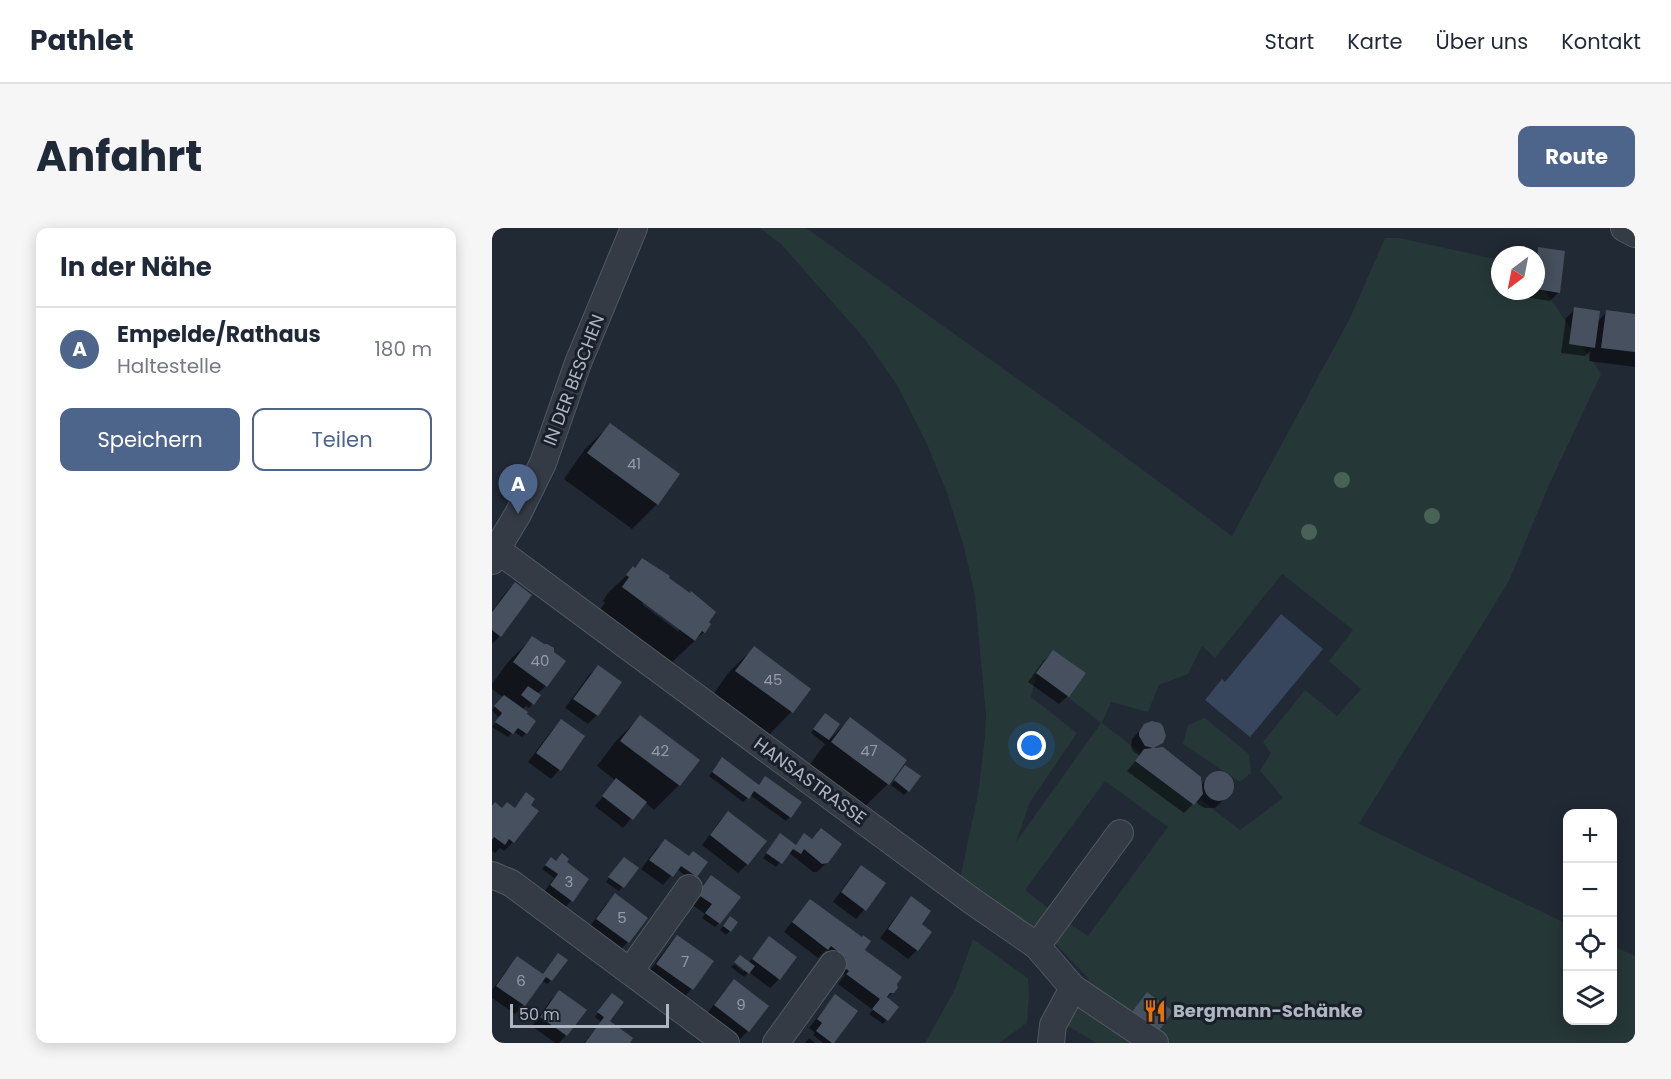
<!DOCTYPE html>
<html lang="de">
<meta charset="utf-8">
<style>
:root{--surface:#fff;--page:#f6f6f7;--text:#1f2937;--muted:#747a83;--line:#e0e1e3;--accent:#4d658a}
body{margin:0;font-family:Poppins,sans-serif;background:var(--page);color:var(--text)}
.controls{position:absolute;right:18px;bottom:18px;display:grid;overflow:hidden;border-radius:12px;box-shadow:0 3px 15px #0003}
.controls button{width:54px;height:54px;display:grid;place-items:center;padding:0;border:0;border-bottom:2px solid var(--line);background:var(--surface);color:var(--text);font:30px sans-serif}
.compass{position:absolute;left:999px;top:18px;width:54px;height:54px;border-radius:50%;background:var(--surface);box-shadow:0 3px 15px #0003;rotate:212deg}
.scale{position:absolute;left:18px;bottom:15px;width:159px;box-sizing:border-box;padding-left:6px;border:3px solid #aeb6c2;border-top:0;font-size:16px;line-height:21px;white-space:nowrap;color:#aeb6c2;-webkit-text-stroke:4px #192029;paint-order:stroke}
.you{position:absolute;left:540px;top:518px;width:21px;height:21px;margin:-15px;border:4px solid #fff;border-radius:50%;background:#1a73e8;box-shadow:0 0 0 9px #1a73e833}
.badge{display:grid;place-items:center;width:39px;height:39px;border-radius:50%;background:var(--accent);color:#fff;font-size:20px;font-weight:700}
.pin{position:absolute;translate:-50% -50px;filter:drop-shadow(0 2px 3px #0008)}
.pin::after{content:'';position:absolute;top:32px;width:21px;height:18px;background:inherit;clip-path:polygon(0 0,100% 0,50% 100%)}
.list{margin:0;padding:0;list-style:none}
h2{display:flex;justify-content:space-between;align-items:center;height:78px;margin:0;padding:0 24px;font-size:26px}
h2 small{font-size:20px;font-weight:400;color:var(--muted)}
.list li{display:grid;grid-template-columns:39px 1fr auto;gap:18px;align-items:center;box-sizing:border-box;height:84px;padding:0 24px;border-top:2px solid var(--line)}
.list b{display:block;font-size:22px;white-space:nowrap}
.list p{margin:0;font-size:20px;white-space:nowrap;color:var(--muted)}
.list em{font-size:20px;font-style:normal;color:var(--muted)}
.actions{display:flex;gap:12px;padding:18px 24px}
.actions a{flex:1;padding:14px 0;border:2px solid var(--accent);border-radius:12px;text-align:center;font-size:21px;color:var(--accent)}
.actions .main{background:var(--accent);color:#fff}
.icon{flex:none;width:33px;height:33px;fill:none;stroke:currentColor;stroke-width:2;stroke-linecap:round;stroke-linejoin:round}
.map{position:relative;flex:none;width:1143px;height:815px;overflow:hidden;border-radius:12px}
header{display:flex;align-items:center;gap:36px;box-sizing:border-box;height:84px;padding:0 30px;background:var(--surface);border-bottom:2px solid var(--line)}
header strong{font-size:28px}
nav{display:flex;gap:33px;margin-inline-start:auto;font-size:21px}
.intro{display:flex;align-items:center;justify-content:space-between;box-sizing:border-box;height:144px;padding:0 36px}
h1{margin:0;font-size:42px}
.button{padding:15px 27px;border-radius:12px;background:var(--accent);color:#fff;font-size:21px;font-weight:700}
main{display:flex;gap:36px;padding:0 36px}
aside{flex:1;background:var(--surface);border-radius:12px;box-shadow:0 3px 15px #0003}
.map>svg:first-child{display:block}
.green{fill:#263737;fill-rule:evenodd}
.water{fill:#37465c}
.shadow{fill:#0007;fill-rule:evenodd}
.building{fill:#47505e}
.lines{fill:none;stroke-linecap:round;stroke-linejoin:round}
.minor-casing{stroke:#515963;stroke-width:28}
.minor{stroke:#343b45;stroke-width:26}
.tree{fill:#486256}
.labels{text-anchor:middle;stroke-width:6;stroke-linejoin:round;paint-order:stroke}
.number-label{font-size:15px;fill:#949ca9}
.street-label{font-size:18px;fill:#aeb6c2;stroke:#192029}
.poi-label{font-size:18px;font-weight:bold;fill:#aeb6c2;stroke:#192029;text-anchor:start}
</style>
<header>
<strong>Pathlet</strong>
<nav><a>Start</a><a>Karte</a><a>Über uns</a><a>Kontakt</a></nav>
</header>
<div class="intro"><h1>Anfahrt</h1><a class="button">Route</a></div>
<main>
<aside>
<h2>In der Nähe<small></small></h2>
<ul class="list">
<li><span class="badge">A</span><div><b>Empelde/Rathaus</b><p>Haltestelle</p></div><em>180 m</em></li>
</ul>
<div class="actions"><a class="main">Speichern</a><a>Teilen</a></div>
</aside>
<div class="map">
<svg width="1143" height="815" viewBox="0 0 1143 815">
<rect width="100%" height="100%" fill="#212934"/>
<!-- green -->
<g class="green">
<path d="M268,0H314L593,199L740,308L858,90L893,10H907L1008,32V63H1044V49L1109,146L1057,257L1017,353L867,596L1075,696L1076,792H1120L1121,718L1143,728V815H604L571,795L597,751L562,714L577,695L596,708L676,599L613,553L533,662L557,681L539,706L468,651L486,566L493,510L494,487L483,368L472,319L455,265L435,216L405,157L372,110L290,17ZM790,346L861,402L837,433L869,461L845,488L813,462L771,514L779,525L768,543L791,570L748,602L708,571L702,577L643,534L649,525L610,495L619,474L656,484L667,457L696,446L710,418L723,430ZM545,445L609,495L524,614L538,574L585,505L539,469Z"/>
<polygon points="713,490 757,526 759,545 748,554 691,516 696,497"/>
<polygon points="481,711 536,750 537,767 535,795 507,815 433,815 463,761"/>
</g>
<!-- water -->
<polygon class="water" points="789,386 831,421 758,509 713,472 730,451 733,454"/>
<!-- shadow -->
<g class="shadow">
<polygon points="1047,21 1067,64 1058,73 1033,69 1034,63 1044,63 1044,27 1041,27"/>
<polygon points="1083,81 1106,93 1115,84 1143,87 1143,139 1097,133 1098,123 1093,128 1069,125 1074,90"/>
<polygon points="118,197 186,247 165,276 140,301 72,251 93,221"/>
<path d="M151,332L175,350L217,396L212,404L177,437L106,384L113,375L111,373L116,365ZM152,374L187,400V404L150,376Z"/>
<polygon points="23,356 8,408 0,416 0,383 14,364"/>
<polygon points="40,410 54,458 45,466 47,467 37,480 34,478 30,482 33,486 42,493 34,505 30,509 21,503 16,509 0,499 7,490 0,482 11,469 0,461 0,456 16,434"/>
<polygon points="262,420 317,461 299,484 275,509 220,468 237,444"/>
<polygon points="561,424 576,468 567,476 536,454 552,432"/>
<polygon points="106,439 128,454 105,487 96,496 73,480 97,447"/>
<polygon points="148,489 187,557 162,582 153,574 131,600 103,578 124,553 105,538 123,514"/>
<polygon points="329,491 346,497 335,511 337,512 358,491 396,556 371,580 316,539 333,516 319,505"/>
<polygon points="69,493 67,542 59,551 36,534 60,502"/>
<polygon points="652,498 669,514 662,522 709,557 721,545 728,545 737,550 740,560 736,567 723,580 713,580 707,577 704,573 692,585 635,543 648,528 641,523 639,518 640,511"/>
<polygon points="226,535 266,558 269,554 298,589 294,593 258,567 251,574 217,548"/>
<polygon points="410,543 416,563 412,567 399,557"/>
<polygon points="35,566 37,577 45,583 21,614 12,623 8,620 3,625 0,623 0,579 10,581 22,581"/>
<polygon points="236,585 255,636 246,645 210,617 227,594"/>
<polygon points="329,602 335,634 325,644 321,644 296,624 284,639 271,630 285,611 303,619 319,612"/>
<polygon points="173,613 196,629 214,634 199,652 185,641 171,657 149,641 164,621"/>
<polygon points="55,635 95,652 79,673 71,682 50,667 62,650 50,641"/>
<polygon points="128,635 145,640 127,663 114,654"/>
<polygon points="369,639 372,682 364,691 341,674 360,648"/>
<polygon points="219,649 227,695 223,699 210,690 213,686 198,675 210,658"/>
<polygon points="123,667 136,714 127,723 96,701 114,676"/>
<polygon points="419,670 428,697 425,722 416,731 388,710 411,679"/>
<polygon points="318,673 371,722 401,764 394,771 405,779 391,796 377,786 381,782 346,756 353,747 345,742 351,734 334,722 326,730 292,704 309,682"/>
<polygon points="234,694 238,703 234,707 228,702"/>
<polygon points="185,709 220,734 200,761 191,770 156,745 176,718"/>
<polygon points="277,710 303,730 287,751 278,760 257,744 252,749 239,739 242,736 252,744 252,740"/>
<polygon points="26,730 50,747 63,731 59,752 55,756 50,752 31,777 23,786 0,770 0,762 17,739"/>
<polygon points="242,753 256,803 247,812 214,787 233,762"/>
<polygon points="67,764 92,782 74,807 67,815 63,815 40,798 58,773"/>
<polygon points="343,768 340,815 331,815 321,807 323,805 317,800 335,777"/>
<polygon points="116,771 115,793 136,815 92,815 109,794 103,789"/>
<polygon points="317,810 323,815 313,815"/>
</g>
<!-- building -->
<g class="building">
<polygon points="1046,19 1073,23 1068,65 1044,61 1044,36"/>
<polygon points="1082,79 1108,83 1103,120 1077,116"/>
<polygon points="1114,82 1143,86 1143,124 1109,120"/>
<polygon points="118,195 188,246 166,277 95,225"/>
<polygon points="150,330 178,348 177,350 198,365 199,363 224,384 217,394 219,396 213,405 210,403 203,413 130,359 137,349 134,347 141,338 143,340"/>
<polygon points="23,354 40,367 9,409 0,402 0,384"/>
<polygon points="40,408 52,416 55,416 62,420 62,424 74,433 55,459 21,434"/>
<polygon points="262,418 319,461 301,485 243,443"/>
<polygon points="561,422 594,445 577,469 544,445"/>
<polygon points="106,437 130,454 106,488 81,471"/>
<polygon points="36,458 49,467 42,477 29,467"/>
<polygon points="12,467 36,484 35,486 44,493 35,506 26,500 21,506 3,494 10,485 2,478"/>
<polygon points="333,485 348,496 337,512 321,501"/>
<polygon points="148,487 208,532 188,558 128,513"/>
<polygon points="358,489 415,532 397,557 339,514"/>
<polygon points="69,491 93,508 69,543 44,525"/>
<polygon points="660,493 668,495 671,498 674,508 671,515 662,520 671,519 709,549 711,566 702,577 643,533 652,521 661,520 653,518 647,508 647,504 652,496"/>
<polygon points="230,529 267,557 273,548 310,574 299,590 262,563 257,571 220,544"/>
<polygon points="413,537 429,548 417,564 402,552"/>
<circle cx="727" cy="558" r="15"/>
<polygon points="124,550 155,574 141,592 110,568"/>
<polygon points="34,564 43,571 39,577 47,583 22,615 17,611 13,617 2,609 0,612 0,578 3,574 10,580 15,574 23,580"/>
<polygon points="236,583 275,613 256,637 218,607"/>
<polygon points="329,600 350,616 336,635 330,636 312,621 309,626 301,621 290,636 274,625 288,605 304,617 312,605 320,611"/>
<polygon points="173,611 197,628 201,623 216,634 205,649 189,638 181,649 157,632"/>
<polygon points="70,625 77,631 75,634 97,651 81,674 58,657 66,646 53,637 59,629 64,633"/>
<polygon points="132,629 147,640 132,660 116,649"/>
<polygon points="369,637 394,655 374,683 349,664"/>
<polygon points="219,647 249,669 228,696 213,685 220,676 205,666"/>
<polygon points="123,665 156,690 137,715 104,691"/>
<polygon points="419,668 439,683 430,696 440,704 426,723 396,701"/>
<polygon points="318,671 370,709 371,707 379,713 373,722 410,749 405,756 406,760 402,765 398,765 395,769 407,779 396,793 380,781 388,771 354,746 357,743 348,737 354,730 339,718 336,722 300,694"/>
<polygon points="238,688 246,694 239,704 231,698"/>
<polygon points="185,707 222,733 201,762 164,736"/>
<polygon points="277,708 305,729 288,752 260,731"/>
<polygon points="66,725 76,732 60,753 54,749 33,778 4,758 25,728 51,746"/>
<polygon points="248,727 263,738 257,746 242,734"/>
<polygon points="242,751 277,778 257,804 222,777"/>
<polygon points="67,762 95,782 75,808 48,789"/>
<polygon points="655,764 681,783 664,807 637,788"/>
<polygon points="120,765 132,774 118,793 141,810 138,815 93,815 112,789 105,784"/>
<polygon points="343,766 366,783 342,815 340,815 324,803 330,795 325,791"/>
</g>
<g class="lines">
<!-- minor casing -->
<g class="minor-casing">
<g id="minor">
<polyline points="1132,0 1143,6"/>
<polyline points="0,318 480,673 545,718 581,760 663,815"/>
<polyline points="0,333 5,321 26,286 51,235 86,135 142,0"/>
<polyline points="0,647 19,655 234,815"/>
<polyline points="545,718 628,605"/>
<polyline points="138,743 197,660"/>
<polyline points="284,815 341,736"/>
<polyline points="559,815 561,797 581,760"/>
</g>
</g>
<!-- minor -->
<use href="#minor" class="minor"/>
</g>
<!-- trees -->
<g class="tree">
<circle cx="850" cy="252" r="8"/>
<circle cx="940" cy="288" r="8"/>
<circle cx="817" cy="304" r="8"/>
</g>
<!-- icons -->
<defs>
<g id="restaurant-bare" transform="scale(1.8)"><path d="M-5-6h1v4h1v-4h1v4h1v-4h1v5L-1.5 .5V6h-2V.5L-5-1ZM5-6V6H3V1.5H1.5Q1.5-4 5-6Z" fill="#e8710a" stroke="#192029" stroke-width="2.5" paint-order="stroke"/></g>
</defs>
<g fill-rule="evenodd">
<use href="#restaurant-bare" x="663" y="783"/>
</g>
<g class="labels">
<!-- number labels -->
<g class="number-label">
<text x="142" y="241">41</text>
<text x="48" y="438">40</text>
<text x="281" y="457">45</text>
<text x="168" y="528">42</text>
<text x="377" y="528">47</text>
<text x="77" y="659">3</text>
<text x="130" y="695">5</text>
<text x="193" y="739">7</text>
<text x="29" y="758">6</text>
<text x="249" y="782">9</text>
</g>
<!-- street labels -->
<g class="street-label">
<text transform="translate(82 152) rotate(-69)" y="6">IN DER BESCHEN</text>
<text transform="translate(318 553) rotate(36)" y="6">HANSASTRASSE</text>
</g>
<!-- poi labels -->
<g class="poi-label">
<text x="681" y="789">Bergmann-Schänke</text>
</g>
</g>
</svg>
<div class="controls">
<button>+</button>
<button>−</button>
<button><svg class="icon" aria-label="locate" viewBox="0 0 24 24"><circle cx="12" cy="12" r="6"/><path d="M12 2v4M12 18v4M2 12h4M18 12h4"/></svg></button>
<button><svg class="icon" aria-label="layers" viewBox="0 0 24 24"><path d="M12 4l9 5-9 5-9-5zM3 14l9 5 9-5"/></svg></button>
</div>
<svg class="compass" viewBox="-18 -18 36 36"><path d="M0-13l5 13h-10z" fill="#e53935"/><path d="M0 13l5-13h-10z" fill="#747a83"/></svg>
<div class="scale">50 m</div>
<div class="you"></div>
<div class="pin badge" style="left:26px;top:286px">A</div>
</div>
</main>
